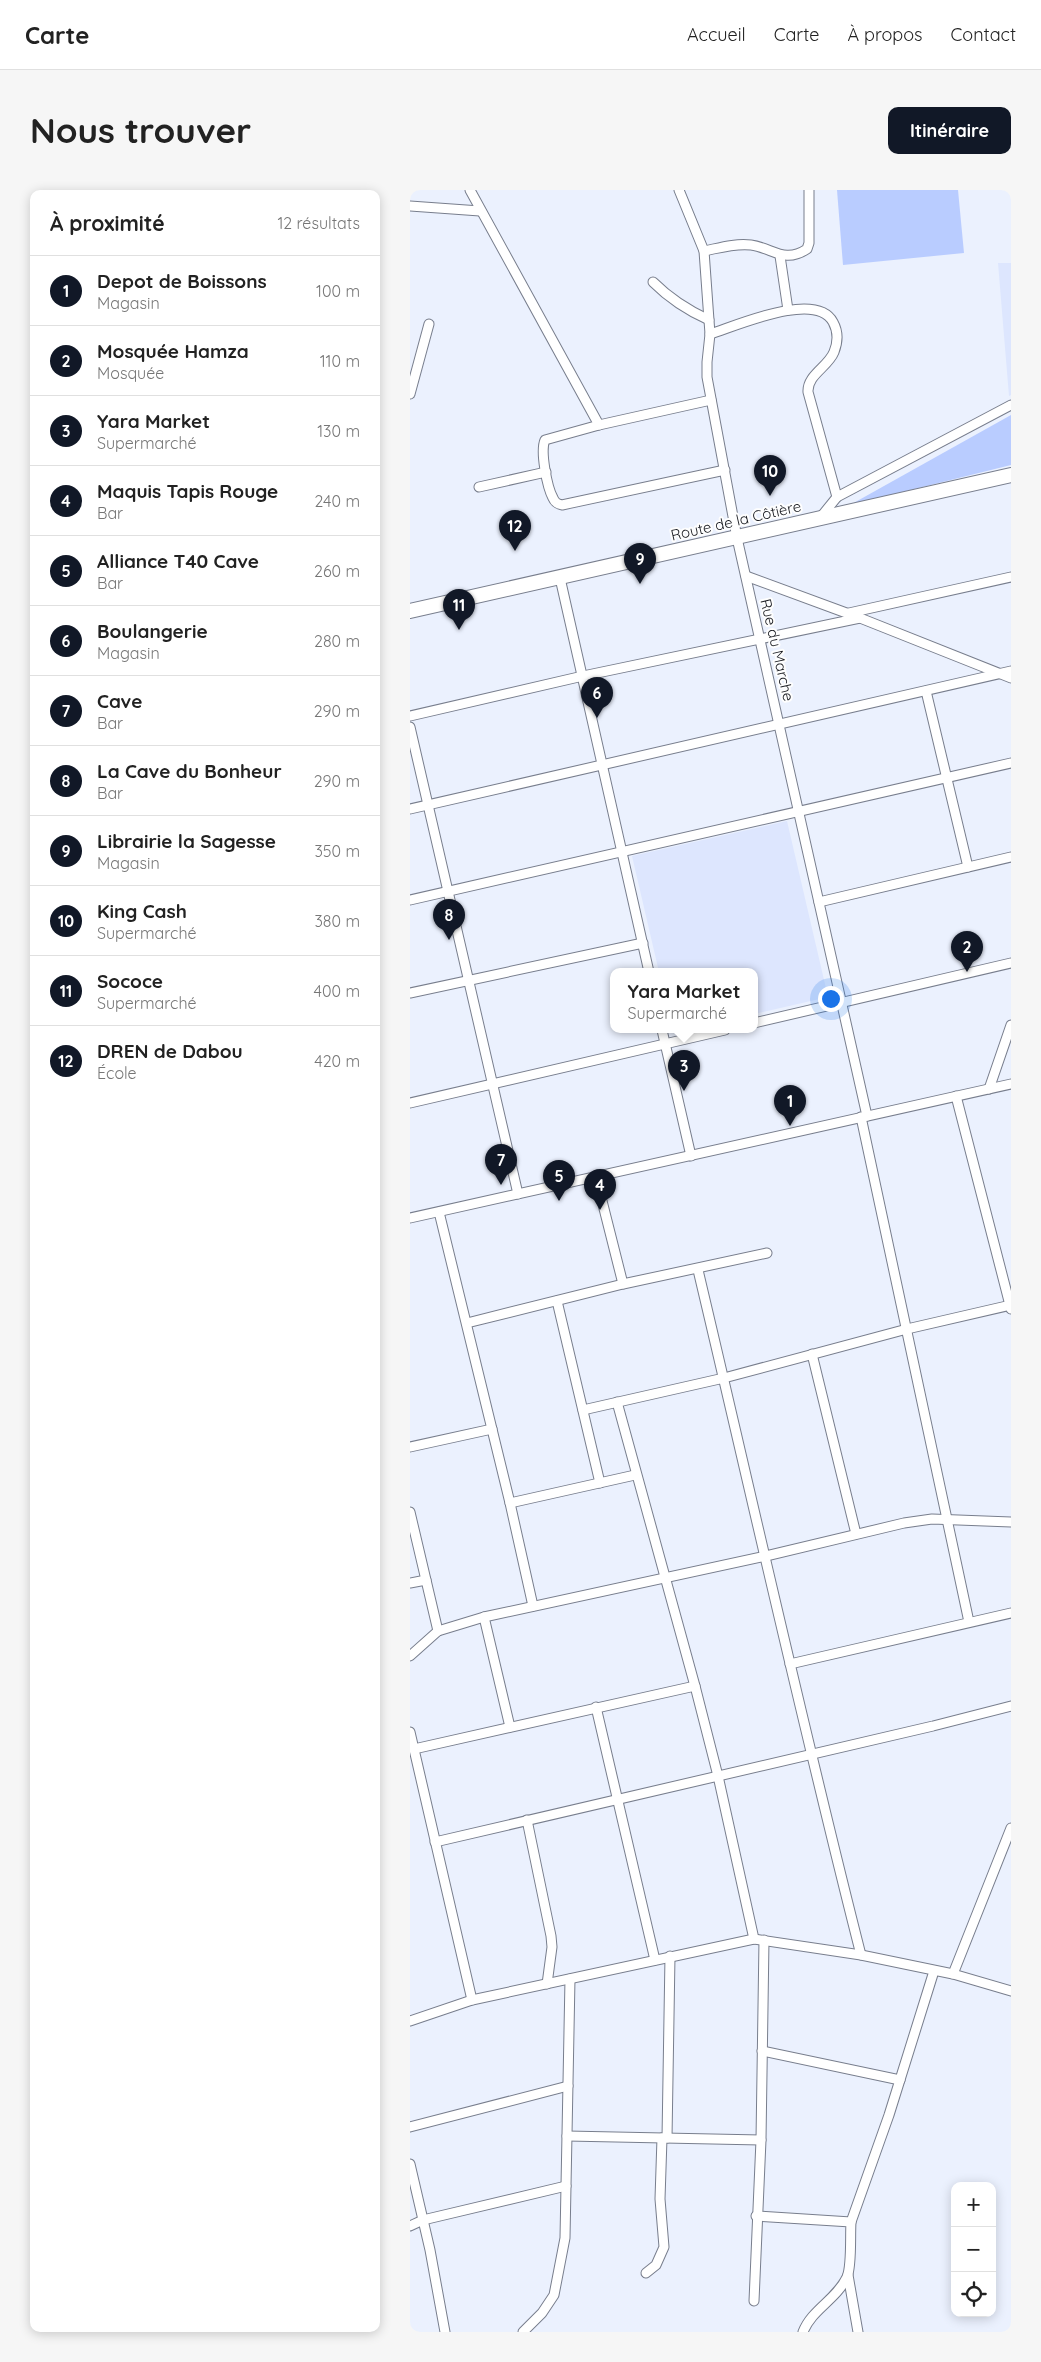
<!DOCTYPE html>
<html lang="fr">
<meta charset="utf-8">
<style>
:root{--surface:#fff;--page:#f6f6f6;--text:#222;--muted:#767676;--line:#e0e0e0;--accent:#111827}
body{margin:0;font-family:Quicksand,sans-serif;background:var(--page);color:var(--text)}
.controls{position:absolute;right:15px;bottom:15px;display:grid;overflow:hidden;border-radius:10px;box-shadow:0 2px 12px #0003}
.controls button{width:45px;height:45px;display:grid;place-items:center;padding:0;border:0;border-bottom:1px solid var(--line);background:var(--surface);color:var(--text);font:25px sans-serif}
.you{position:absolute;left:420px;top:808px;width:18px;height:18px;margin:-12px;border:4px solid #fff;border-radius:50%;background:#1a73e8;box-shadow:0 0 0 8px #1a73e833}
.badge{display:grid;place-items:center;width:32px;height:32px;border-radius:50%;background:var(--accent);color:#fff;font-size:16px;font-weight:700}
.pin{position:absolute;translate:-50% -41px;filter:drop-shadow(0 1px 2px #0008)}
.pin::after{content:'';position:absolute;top:26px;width:18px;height:15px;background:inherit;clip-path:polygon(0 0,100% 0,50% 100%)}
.popup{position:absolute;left:200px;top:778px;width:148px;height:65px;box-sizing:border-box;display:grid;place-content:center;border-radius:10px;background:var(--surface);filter:drop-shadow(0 1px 4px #0005);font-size:16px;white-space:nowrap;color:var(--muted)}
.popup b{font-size:19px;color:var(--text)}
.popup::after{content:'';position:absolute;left:50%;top:100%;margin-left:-10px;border:10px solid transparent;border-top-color:var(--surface)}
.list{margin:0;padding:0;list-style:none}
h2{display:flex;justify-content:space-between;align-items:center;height:65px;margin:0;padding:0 20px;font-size:21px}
h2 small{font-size:16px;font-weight:400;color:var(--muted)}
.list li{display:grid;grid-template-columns:32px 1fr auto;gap:15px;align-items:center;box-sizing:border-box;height:70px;padding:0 20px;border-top:1px solid var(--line)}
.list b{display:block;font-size:19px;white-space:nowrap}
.list p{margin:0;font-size:16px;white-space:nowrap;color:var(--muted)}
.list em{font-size:16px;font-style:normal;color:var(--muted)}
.icon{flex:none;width:28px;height:28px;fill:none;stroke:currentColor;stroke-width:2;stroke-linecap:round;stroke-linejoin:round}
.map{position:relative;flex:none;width:601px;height:2142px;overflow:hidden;border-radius:10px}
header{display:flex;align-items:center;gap:30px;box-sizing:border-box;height:70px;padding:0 25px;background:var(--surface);border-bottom:1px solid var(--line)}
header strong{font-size:24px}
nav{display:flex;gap:28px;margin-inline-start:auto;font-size:18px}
.intro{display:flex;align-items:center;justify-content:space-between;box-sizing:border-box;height:120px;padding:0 30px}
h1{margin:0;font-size:35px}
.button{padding:12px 22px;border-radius:10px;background:var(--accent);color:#fff;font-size:18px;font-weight:700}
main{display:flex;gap:30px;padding:0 30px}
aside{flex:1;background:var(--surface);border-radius:10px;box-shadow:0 2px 12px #0003}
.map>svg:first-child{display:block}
.built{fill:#dde6fe}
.green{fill:#b9ccff}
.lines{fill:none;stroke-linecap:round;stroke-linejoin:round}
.street-casing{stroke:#787e8d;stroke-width:11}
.primary-casing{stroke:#787e8d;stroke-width:16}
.street{stroke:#fff;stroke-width:9}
.primary{stroke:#fff;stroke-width:14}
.labels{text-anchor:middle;stroke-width:4;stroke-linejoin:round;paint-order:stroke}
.street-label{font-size:15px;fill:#16181e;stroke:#fefefe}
</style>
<header>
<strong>Carte</strong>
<nav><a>Accueil</a><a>Carte</a><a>À propos</a><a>Contact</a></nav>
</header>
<div class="intro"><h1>Nous trouver</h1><a class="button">Itinéraire</a></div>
<main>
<aside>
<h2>À proximité<small>12 résultats</small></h2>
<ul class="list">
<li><span class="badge">1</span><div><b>Depot de Boissons</b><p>Magasin</p></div><em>100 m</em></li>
<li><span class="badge">2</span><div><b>Mosquée Hamza</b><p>Mosquée</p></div><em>110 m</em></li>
<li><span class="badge">3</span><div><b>Yara Market</b><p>Supermarché</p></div><em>130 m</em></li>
<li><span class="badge">4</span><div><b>Maquis Tapis Rouge</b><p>Bar</p></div><em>240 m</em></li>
<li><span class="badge">5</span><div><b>Alliance T40 Cave</b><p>Bar</p></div><em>260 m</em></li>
<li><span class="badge">6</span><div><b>Boulangerie</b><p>Magasin</p></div><em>280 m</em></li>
<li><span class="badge">7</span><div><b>Cave</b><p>Bar</p></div><em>290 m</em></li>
<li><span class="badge">8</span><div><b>La Cave du Bonheur</b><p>Bar</p></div><em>290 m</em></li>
<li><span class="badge">9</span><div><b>Librairie la Sagesse</b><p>Magasin</p></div><em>350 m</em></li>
<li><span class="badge">10</span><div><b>King Cash</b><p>Supermarché</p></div><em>380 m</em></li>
<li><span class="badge">11</span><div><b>Sococe</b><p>Supermarché</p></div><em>400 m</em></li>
<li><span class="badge">12</span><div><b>DREN de Dabou</b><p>École</p></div><em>420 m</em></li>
</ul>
</aside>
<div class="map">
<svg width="601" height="2142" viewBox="0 0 601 2142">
<rect width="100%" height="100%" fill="#ebf1fe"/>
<!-- built -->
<g class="built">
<polygon points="588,73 601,73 601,205 599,206"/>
<polygon points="377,631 418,807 344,824 344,782 249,782 222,666"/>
</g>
<!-- green -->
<g class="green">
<polygon points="427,0 548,0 554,63 433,75"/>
<polygon points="601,225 601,275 440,315"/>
</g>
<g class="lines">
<!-- street casing -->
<g class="street-casing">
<g id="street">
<polyline points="60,0 189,235"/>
<polyline points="269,0 294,61 300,144 297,172 297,187 327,348 457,926"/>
<polyline points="0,16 70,21"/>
<path d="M294,61C309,58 325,53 341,55C363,58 374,74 397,59L399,53V0"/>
<polyline points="370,66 378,120"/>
<path d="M243,92C260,109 277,120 299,130"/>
<path d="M300,144C326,136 406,100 423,132C428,141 428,152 424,162C418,177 397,185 398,202L427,307"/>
<polyline points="0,204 19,134"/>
<path d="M301,210L189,235L135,250C130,261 137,297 143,308C145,313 148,314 152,315L315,280"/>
<polyline points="69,297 136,282"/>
<polyline points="410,328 427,307 601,215"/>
<polyline points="336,386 450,428 601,488"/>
<polyline points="150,388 239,782"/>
<polyline points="439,423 601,387"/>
<polyline points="516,501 558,677"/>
<polyline points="0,526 173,486 450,428"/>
<polyline points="0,537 108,1004"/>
<polyline points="0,619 601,481"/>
<polyline points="0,710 601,573"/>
<polyline points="409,712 601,667"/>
<polyline points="0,803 233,753"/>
<polyline points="344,833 601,773"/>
<polyline points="252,840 281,966"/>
<polyline points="579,899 601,835"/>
<polyline points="546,906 601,1119"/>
<polyline points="0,913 315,840"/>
<polyline points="451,927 559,1432"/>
<polyline points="186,987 213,1094"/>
<polyline points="29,1022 100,1313 123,1416"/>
<polyline points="0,1028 601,894"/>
<path d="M288,1080C342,1308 393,1538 451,1765"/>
<polyline points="147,1111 190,1293"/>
<polyline points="57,1133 213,1094 357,1063"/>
<polyline points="402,1164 446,1344"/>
<polyline points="207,1212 285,1496 308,1586 344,1749"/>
<polyline points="173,1220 314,1188 497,1139 601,1115"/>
<polyline points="0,1257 82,1239"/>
<polyline points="100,1313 225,1285"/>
<polyline points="0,1322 28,1441"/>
<polyline points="0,1393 16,1390"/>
<polyline points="74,1427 100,1537"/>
<polyline points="0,1466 28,1441 74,1427 356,1366 494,1333 522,1329 601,1332"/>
<polyline points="380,1474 601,1423"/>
<polyline points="186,1517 245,1770"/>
<polyline points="0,1542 62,1810"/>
<polyline points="4,1559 285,1496"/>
<polyline points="117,1630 141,1746 142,1757 137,1794"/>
<polyline points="25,1652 523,1536 601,1516"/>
<polyline points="543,1784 601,1638"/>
<polyline points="0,1831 62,1810 344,1749 451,1765 543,1784 601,1801"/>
<polyline points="352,1861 490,1890"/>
<polyline points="0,1937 158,1896"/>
<polyline points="157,1946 351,1950"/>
<polyline points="257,1948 260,1766"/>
<polyline points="0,1974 20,2060 35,2142"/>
<path d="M346,2026L441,2032C440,2046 442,2076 437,2087C426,2110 402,2119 393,2142"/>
<polyline points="441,2032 479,1925 524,1781"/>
<polyline points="0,2036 13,2030 156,1996"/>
<polyline points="236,2083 246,2075 254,2057 250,2009 252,1948"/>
<polyline points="438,2085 448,2142"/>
<polyline points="344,2111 351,1950 354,1750"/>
<polyline points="113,2142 132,2123 144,2105 155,2048 160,1789"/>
</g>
</g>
<!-- primary casing -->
<g class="primary-casing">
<polyline id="primary" points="0,421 601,285"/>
</g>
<!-- street -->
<use href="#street" class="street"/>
<!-- primary -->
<use href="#primary" class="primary"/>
</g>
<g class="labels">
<!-- street labels -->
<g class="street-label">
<text transform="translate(326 331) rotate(-13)" y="5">Route de la Côtière</text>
<text transform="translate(367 460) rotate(77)" y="5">Rue du Marche</text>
</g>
</g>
</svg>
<div class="controls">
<button>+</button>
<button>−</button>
<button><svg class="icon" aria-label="locate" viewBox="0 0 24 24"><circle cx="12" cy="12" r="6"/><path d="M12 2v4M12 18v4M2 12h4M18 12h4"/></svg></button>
</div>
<div class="you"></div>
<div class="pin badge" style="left:380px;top:936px">1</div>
<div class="pin badge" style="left:557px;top:782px">2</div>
<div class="pin badge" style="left:274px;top:901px">3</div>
<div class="popup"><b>Yara Market</b>Supermarché</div>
<div class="pin badge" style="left:190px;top:1020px">4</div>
<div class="pin badge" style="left:149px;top:1011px">5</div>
<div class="pin badge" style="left:187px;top:528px">6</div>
<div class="pin badge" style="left:91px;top:995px">7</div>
<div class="pin badge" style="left:39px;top:750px">8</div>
<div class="pin badge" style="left:230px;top:394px">9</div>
<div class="pin badge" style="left:360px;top:306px">10</div>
<div class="pin badge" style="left:49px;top:440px">11</div>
<div class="pin badge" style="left:105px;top:361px">12</div>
</div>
</main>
